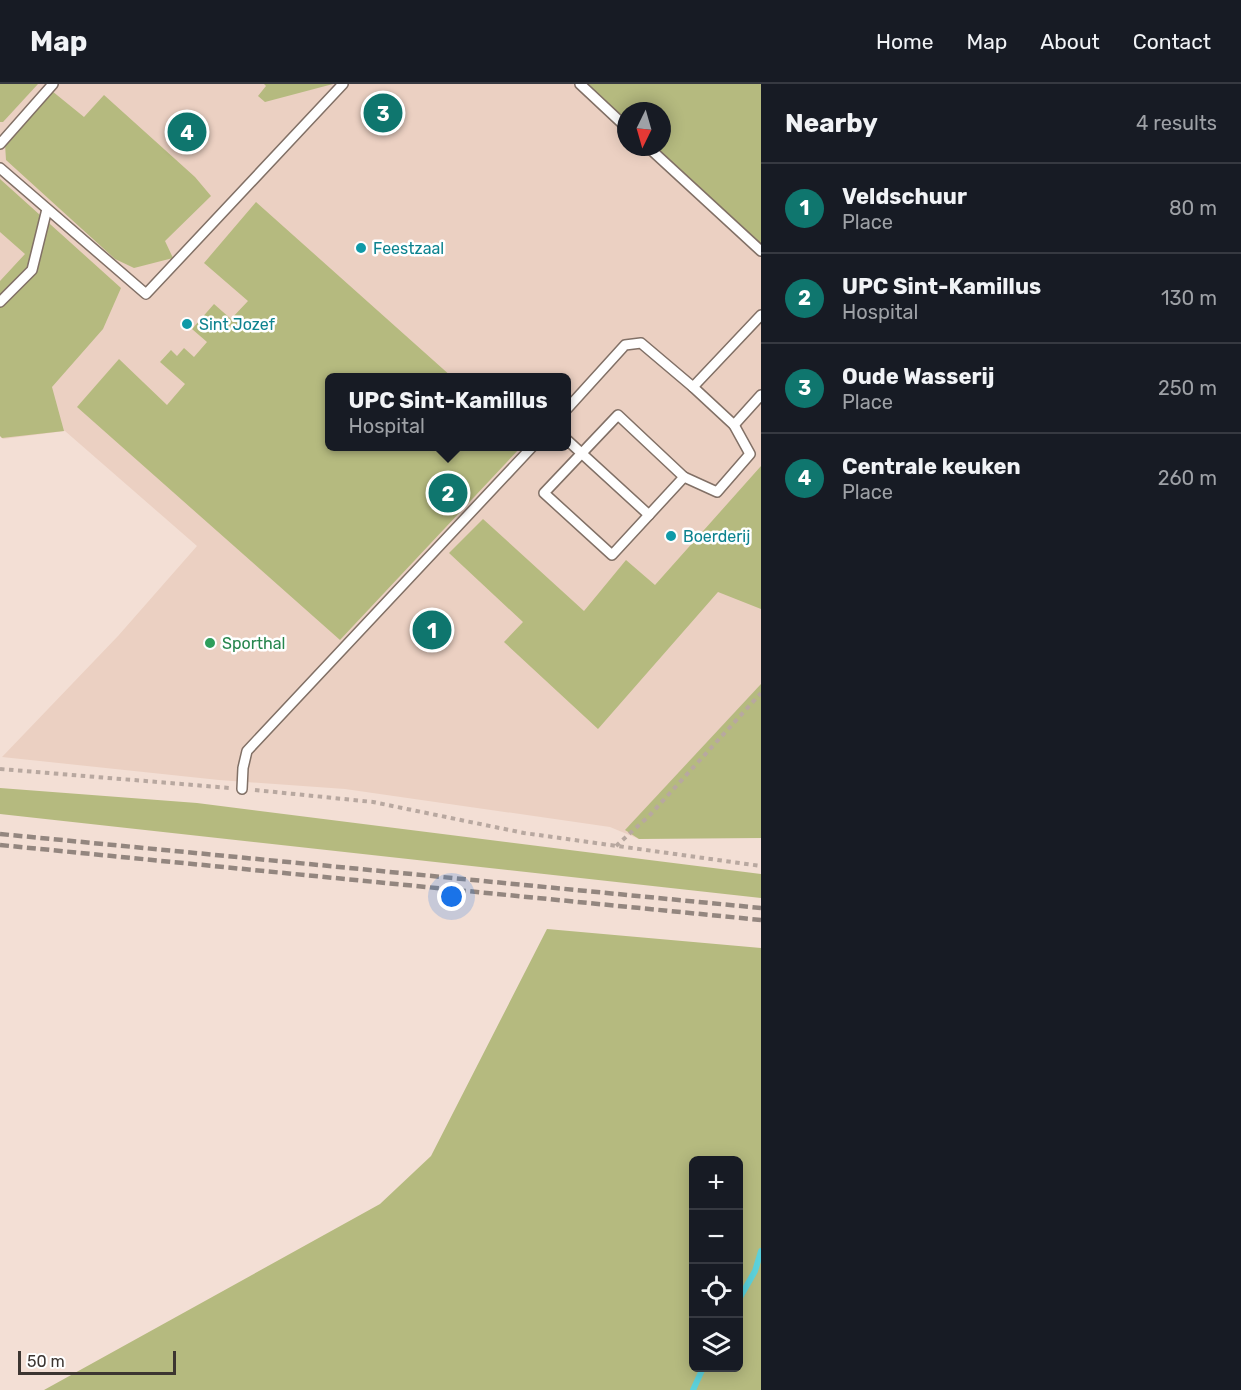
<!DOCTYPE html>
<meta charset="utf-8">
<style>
:root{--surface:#171b24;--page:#242831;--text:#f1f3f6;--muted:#9ea1a6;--line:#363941;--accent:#0f766e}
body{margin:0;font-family:Rubik,sans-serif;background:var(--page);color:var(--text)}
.controls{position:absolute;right:18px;bottom:18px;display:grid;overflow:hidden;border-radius:9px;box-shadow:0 3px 15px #0003}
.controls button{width:54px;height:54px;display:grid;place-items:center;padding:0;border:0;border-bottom:2px solid var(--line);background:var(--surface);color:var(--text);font:30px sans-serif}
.compass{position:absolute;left:617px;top:18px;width:54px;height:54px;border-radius:50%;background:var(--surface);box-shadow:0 3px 15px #0003;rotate:185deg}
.scale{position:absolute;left:18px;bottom:15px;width:158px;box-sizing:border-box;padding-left:6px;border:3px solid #3c3531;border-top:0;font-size:16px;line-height:21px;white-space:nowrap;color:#3c3531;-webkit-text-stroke:4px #fff;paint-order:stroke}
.you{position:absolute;left:452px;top:813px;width:21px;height:21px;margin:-15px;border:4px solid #fff;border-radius:50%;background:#1a73e8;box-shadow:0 0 0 9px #1a73e833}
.badge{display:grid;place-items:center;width:39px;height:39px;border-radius:50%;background:var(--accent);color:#fff;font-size:20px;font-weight:700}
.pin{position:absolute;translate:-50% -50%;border:3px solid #fff;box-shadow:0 2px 6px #0006}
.popup{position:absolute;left:325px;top:289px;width:246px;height:78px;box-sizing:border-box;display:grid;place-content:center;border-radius:9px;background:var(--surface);filter:drop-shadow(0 2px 4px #0005);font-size:20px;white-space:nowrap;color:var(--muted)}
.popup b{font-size:22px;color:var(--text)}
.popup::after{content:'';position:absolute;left:50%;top:100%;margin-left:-12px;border:12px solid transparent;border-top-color:var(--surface)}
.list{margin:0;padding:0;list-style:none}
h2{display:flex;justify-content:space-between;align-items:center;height:78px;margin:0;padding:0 24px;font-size:26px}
h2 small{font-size:20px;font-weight:400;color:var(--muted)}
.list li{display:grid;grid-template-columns:39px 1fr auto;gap:18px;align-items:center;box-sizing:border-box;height:90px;padding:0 24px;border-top:2px solid var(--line)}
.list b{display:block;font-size:22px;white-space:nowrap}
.list p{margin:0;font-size:20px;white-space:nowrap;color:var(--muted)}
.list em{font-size:20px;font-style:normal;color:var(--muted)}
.icon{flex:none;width:33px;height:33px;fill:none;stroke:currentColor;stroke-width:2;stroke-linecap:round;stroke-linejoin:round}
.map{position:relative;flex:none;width:761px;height:1306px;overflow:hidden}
header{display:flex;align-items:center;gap:36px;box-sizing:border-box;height:84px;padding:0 30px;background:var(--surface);border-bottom:2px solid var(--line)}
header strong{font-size:28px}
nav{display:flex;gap:33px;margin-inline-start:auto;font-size:21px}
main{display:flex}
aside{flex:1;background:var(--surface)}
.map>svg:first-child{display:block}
.built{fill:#ebd0c2;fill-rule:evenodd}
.green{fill:#b5ba7f;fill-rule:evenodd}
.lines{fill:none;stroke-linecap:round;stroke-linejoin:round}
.stream{stroke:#5cd1db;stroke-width:6}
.lane-casing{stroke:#817066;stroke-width:12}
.path{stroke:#b8a8a0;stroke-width:4;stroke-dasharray:4.5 4.5;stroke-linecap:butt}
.lane{stroke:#fff;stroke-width:9}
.rail{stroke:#93867f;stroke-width:4.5;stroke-dasharray:9 4.5;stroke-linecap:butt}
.culture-dot{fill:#0f9aa8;stroke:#fff;stroke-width:2}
.leisure-dot{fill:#2e9e5b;stroke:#fff;stroke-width:2}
.labels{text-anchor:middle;stroke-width:5;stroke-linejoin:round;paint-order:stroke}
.culture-label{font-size:16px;fill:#0d838f;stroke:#fff;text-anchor:start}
.leisure-label{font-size:16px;fill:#27864d;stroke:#fff;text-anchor:start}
</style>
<header>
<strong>Map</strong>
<nav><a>Home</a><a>Map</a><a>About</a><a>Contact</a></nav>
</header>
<main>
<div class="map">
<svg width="761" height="1306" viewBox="0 0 761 1306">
<rect width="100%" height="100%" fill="#f3dfd5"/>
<!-- built -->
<path class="built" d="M0,0H591L626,33V63H658L761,161V635L639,755L610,743L345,705L219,696L2,673L118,552L197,462L65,347L3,355L0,352ZM330,294H566V362H330Z"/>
<!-- green -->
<g class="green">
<polygon points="0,0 38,0 3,38 0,38"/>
<polygon points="264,0 333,0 265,18 258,12 266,2"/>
<polygon points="587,0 761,0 761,164 653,63 662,63 662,27 626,27 626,37"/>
<polygon points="52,7 84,33 104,11 195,93 211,112 165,157 173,174 134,184 115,175 6,76 5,60"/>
<polygon points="0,95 121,204 103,245 52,303 64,347 2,354 0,352 0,197 25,170 0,148"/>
<polygon points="256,118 452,293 330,294 330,362 521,363 340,556 77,323 119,275 167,321 185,300 160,278 171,266 177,272 184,264 194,273 207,258 192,245 214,220 231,235 248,217 204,179"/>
<polygon points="761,382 761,525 718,508 598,645 504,558 523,538 449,469 483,435 584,527 626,476 655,501"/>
<polygon points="761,600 761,754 639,755 625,746"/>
<polygon points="0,704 197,719 761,790 761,814 0,730"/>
<path d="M547,845L761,864V1306H44L380,1120L431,1072ZM694,1076H738V1284H694Z"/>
</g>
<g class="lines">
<!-- stream -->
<g class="stream">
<polyline points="738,1217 755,1187 761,1167"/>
<polyline points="693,1306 703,1284"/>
</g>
<!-- lane casing -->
<g class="lane-casing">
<g id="lane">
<polyline points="580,0 626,43"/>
<polyline points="0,60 53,0"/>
<polyline points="648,63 761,167"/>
<polyline points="0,84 146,210 343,0"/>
<polyline points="0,218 32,186 47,125"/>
<polyline points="693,303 734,341 761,311"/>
<polyline points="566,326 625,261 641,259 693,303 761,231"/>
<polygon points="618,331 684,393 612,471 544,409"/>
<polyline points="566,355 649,431"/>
<polyline points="684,393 717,408 750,370 734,341"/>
<polyline points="242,705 243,684 247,667 533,362"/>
</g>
</g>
<!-- path -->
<g class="path">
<polyline points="0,685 230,704"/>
<polyline points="255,706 373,718 524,749 761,782"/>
<polyline points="616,762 649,732 761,609"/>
</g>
<!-- lane -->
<use href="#lane" class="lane"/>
<!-- rail -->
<g class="rail">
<polyline points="0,750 761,824"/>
<polyline points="0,761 761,836"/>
</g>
</g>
<!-- markers -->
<g class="culture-dot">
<circle cx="361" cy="164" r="6"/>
<circle cx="187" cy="240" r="6"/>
<circle cx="671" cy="452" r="6"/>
</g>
<circle class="leisure-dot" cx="210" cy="559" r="6"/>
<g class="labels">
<!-- culture labels -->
<g class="culture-label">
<text x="373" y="170">Feestzaal</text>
<text x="199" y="246">Sint Jozef</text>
<text x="683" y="458">Boerderij</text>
</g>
<!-- leisure labels -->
<g class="leisure-label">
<text x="222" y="565">Sporthal</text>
</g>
</g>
</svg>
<div class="controls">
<button>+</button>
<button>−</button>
<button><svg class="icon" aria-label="locate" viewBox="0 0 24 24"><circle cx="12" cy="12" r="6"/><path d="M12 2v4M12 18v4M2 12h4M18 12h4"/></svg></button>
<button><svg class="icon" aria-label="layers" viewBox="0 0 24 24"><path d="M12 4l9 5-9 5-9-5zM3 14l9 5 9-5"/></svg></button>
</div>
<svg class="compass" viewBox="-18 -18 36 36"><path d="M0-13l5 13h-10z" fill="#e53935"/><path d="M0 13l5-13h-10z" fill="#9ea1a6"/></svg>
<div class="scale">50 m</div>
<div class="you"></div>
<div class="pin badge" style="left:432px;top:546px">1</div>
<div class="pin badge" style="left:448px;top:409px">2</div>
<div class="popup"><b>UPC Sint-Kamillus</b>Hospital</div>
<div class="pin badge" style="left:383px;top:29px">3</div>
<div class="pin badge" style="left:187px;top:48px">4</div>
</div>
<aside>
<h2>Nearby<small>4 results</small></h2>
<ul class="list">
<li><span class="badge">1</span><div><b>Veldschuur</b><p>Place</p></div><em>80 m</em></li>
<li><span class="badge">2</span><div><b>UPC Sint-Kamillus</b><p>Hospital</p></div><em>130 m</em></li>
<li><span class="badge">3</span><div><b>Oude Wasserij</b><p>Place</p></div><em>250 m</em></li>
<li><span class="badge">4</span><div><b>Centrale keuken</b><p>Place</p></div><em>260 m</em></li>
</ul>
</aside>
</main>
